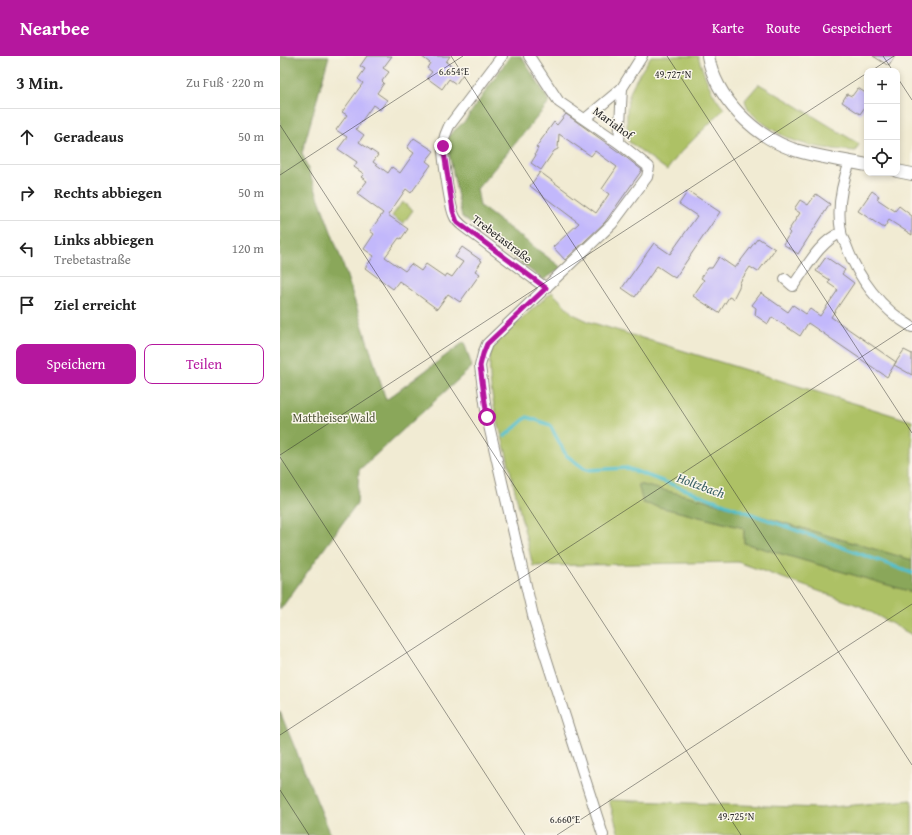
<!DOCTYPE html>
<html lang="de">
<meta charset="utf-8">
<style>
:root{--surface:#fff;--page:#f6f6f6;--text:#222;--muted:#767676;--line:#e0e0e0;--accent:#b5179e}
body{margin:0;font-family:"Gentium Book Plus",serif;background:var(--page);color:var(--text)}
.controls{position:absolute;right:12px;top:12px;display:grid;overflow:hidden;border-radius:8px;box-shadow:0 2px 6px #0003}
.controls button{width:36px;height:36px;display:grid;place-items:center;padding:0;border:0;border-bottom:1px solid var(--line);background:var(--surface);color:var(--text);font:20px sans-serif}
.stop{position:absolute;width:12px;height:12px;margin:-9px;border:3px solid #b5179e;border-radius:50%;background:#fff}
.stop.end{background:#b5179e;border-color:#fff;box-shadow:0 1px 4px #0008}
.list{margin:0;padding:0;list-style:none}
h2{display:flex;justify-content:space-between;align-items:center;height:52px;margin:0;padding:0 16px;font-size:17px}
h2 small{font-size:13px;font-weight:400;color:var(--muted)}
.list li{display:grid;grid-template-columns:26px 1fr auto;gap:12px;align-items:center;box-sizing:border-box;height:56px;padding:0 16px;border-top:1px solid var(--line)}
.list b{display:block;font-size:15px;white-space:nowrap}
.list p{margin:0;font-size:13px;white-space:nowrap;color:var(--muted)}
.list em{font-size:13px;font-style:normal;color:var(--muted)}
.actions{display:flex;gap:8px;padding:12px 16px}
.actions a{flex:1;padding:9px 0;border:1px solid var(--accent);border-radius:8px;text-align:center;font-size:14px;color:var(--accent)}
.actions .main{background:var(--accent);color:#fff}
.icon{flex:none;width:22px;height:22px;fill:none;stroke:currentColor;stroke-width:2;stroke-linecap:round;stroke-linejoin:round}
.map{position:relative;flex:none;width:632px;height:779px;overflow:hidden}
header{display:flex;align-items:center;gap:24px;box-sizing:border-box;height:56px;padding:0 20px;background:var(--accent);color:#fff}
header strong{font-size:19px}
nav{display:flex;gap:22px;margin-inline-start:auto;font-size:14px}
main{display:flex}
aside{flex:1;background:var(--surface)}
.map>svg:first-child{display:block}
.green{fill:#adc165;stroke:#6c7648}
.forest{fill:#8aa75a;stroke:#5a6942}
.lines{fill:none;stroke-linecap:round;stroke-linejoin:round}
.stream{stroke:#52bfcb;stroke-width:3.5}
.building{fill:#c2b8fb}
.minor-casing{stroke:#8e8b7f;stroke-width:12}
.tertiary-casing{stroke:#8e8b7f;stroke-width:14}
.minor{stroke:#fff;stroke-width:10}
.tertiary{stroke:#fff;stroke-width:12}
.route{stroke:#b5179e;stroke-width:5}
.ticks{fill:none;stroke:#2b2b2b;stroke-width:1;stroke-opacity:0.45}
.labels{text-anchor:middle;stroke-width:3;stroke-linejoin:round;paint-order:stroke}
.street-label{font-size:12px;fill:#2b2b2b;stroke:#fbf7ec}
.park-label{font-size:12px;fill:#52583c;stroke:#fbf7ec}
.water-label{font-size:13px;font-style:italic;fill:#395f63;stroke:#fbf7ec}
.ticks-label{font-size:10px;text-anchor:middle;fill:#2b2b2b;stroke:#fbf7ec;stroke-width:3;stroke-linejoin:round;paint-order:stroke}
</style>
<header>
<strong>Nearbee</strong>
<nav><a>Karte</a><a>Route</a><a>Gespeichert</a></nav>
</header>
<main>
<aside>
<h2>3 Min.<small>Zu Fuß · 220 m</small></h2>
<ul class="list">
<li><svg class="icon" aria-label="ahead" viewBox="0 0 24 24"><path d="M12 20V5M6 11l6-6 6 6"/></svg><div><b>Geradeaus</b></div><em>50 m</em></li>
<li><svg class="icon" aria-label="right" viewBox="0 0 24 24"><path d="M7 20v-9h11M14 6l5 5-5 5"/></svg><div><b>Rechts abbiegen</b></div><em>50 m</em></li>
<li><svg class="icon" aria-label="left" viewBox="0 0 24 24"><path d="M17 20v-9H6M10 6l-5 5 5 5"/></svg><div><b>Links abbiegen</b><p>Trebetastraße</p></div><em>120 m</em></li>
<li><svg class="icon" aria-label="arrive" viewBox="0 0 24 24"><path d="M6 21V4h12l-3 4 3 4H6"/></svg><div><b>Ziel erreicht</b></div></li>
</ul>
<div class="actions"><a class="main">Speichern</a><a>Teilen</a></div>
</aside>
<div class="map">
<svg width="632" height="779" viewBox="0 0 632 779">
<rect width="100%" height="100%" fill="#fbf7ec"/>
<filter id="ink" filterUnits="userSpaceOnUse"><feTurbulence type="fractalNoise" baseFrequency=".025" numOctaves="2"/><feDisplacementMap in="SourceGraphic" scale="8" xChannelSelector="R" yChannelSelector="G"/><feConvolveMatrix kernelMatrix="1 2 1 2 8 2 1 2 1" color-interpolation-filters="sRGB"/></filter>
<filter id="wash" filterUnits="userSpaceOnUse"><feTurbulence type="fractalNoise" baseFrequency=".012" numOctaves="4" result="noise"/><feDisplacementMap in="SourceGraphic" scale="16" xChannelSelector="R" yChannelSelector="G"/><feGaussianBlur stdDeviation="0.9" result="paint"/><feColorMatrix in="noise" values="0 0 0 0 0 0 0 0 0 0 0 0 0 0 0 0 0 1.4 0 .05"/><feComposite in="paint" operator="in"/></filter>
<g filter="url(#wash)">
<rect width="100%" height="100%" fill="#f1ebd3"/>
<!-- green -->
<g class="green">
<path d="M371,0H418C424,19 431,38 444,53L400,97L387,114L349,86C347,75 346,56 348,45C350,29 363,14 371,0Z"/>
<path d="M479,28L507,44L579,88L576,95C538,92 513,90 482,66C474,60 467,54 465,44Z"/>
<polygon points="122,146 133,154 123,168 112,160"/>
<path d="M272,236L293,258L310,266L632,365V504L425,444L359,429L363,447L464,472V487L632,536V579L580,550L458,506L253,510C244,473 235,436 227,400C218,364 204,325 212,289Z"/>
<polygon points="329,744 540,752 632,744 632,779 339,779"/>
</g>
<!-- forest -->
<g class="forest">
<polygon points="0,0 49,0 22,97 63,208 106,344 184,286 192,311 79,414 77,447 0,554"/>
<polygon points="230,0 241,0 270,46 197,133 200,150 282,212 263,224 182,161 169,97 168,80 185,65"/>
<polygon points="358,428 425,444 632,504 632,536 464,487 464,472 363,447"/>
<polygon points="0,656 51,779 0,779"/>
</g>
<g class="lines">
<!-- stream -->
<polyline class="stream" points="225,380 247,361 270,369 286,399 306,414 347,412 632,517"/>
</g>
<g id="blocks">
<!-- building -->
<g class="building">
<polygon points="87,0 112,0 103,12 109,16 102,25 104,27 97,37 107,44 100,54 93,49 76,73 84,79 79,86 98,99 93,106 108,117 112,111 120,117 134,97 127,92 134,82 154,95 146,105 151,109 131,137 126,133 108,159 128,173 121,183 119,182 105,201 125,215 131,208 141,215 146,208 165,221 167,218 172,221 183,206 175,201 182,191 202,205 195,215 200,218 180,246 168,238 157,253 119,225 113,233 85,212 94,200 84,193 94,178 90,175 103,157 77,138 87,125 81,121 84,118 74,111 77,106 58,93 67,81 56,74 67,59 62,56 83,27 78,23 85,13 80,10"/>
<polygon points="141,0 170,0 166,6 183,18 176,28 169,23 162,33 147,22 152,16 147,12 150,7"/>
<polygon points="593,0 615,0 609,10"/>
<polygon points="578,32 587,38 587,48 580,58 562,46 567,38 572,40"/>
<polygon points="286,58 343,99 362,114 325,166 285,204 273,191 299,167 250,130 260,116 316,157 329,138 322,133 337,111 315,95 311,100 279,78 278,93 274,95 261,114 251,107 256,99 255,98 258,92 256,91 264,80 274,66 277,69"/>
<polygon points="408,135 440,156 395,222 377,210 355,241 342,232 374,187 390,198 417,160 399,148"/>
<polygon points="592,135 599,140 597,143 615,155 619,150 632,160 632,179 609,164 604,172 578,155"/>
<polygon points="536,138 550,148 518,198 503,188 510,177 508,175 520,157 514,153 520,144 528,149"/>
<polygon points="478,182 495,193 478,216 470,211 460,226 459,231 453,243 449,241 439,257 413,240 424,224 421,222 428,212 432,212 439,201 455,212"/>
<polygon points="546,201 565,214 562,218 574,227 551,261 616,306 607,321 528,267 520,280 492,261 488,268 475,259 476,252 472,249 481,237 508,256 513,249 526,258 530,253 540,260 558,234 548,227 550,224 536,215"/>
<polygon points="624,294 632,298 632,319 614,309"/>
</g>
</g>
</g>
<g filter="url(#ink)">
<use href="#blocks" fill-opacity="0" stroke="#8e8b7f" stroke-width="1"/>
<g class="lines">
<!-- minor casing -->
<g class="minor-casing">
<g id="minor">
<path d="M222,0L169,70C166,76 164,82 163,88C162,98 170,150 174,159C176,165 180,168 184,171L266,232"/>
<polyline points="249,0 279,46 339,87 369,111 367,121 332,168 207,288 203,298 200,310 207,361 254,564 323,779"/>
<polyline points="305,63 342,32 362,0"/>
<polyline points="339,87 342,32"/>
<path d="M570,106C562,127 557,153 561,175C561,180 564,185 566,189C578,222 601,253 632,271"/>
<path d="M505,223L513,230C526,212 541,184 561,177"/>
</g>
</g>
<!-- tertiary casing -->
<g class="tertiary-casing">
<g id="tertiary">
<path d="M428,0C436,42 473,79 512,93C536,101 562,104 587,109"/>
<polyline points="617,115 632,118"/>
</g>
</g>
<!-- minor -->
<use href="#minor" class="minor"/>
<!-- tertiary -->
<use href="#tertiary" class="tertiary"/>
</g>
</g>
<g class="lines" filter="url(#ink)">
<!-- route -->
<polyline class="route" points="163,90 173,155 177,166 266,232 207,288 203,298 200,310 207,361"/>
</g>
<!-- ticks -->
<path class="ticks" d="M171,0L632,709M387,0L632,377M603,0L613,15M591,15L614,0M617,21L632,44M0,69L461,779M0,119L183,0M0,399L587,17M0,401L245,779M0,679L632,268M0,734L29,779M277,779L632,548"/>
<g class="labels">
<!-- street labels -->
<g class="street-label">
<text transform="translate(333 67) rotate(36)" y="4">Mariahof</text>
<text transform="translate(222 183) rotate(37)" y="4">Trebetastraße</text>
</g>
<!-- park labels -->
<g class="park-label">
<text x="54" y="366">Mattheiser Wald</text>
</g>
<!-- water labels -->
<g class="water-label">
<text transform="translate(421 429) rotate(20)" y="5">Holtzbach</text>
</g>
</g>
<g class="ticks-label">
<text x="174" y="19">6.654°E</text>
<text x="393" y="22">49.727°N</text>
<text x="456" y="764">49.725°N</text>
<text x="285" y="767">6.660°E</text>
</g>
</svg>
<div class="controls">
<button>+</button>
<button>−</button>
<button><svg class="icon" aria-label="locate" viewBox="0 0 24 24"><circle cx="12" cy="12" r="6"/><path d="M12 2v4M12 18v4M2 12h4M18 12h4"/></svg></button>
</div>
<div class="stop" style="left:207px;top:361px"></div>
<div class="stop end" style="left:163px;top:90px"></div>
</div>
</main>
